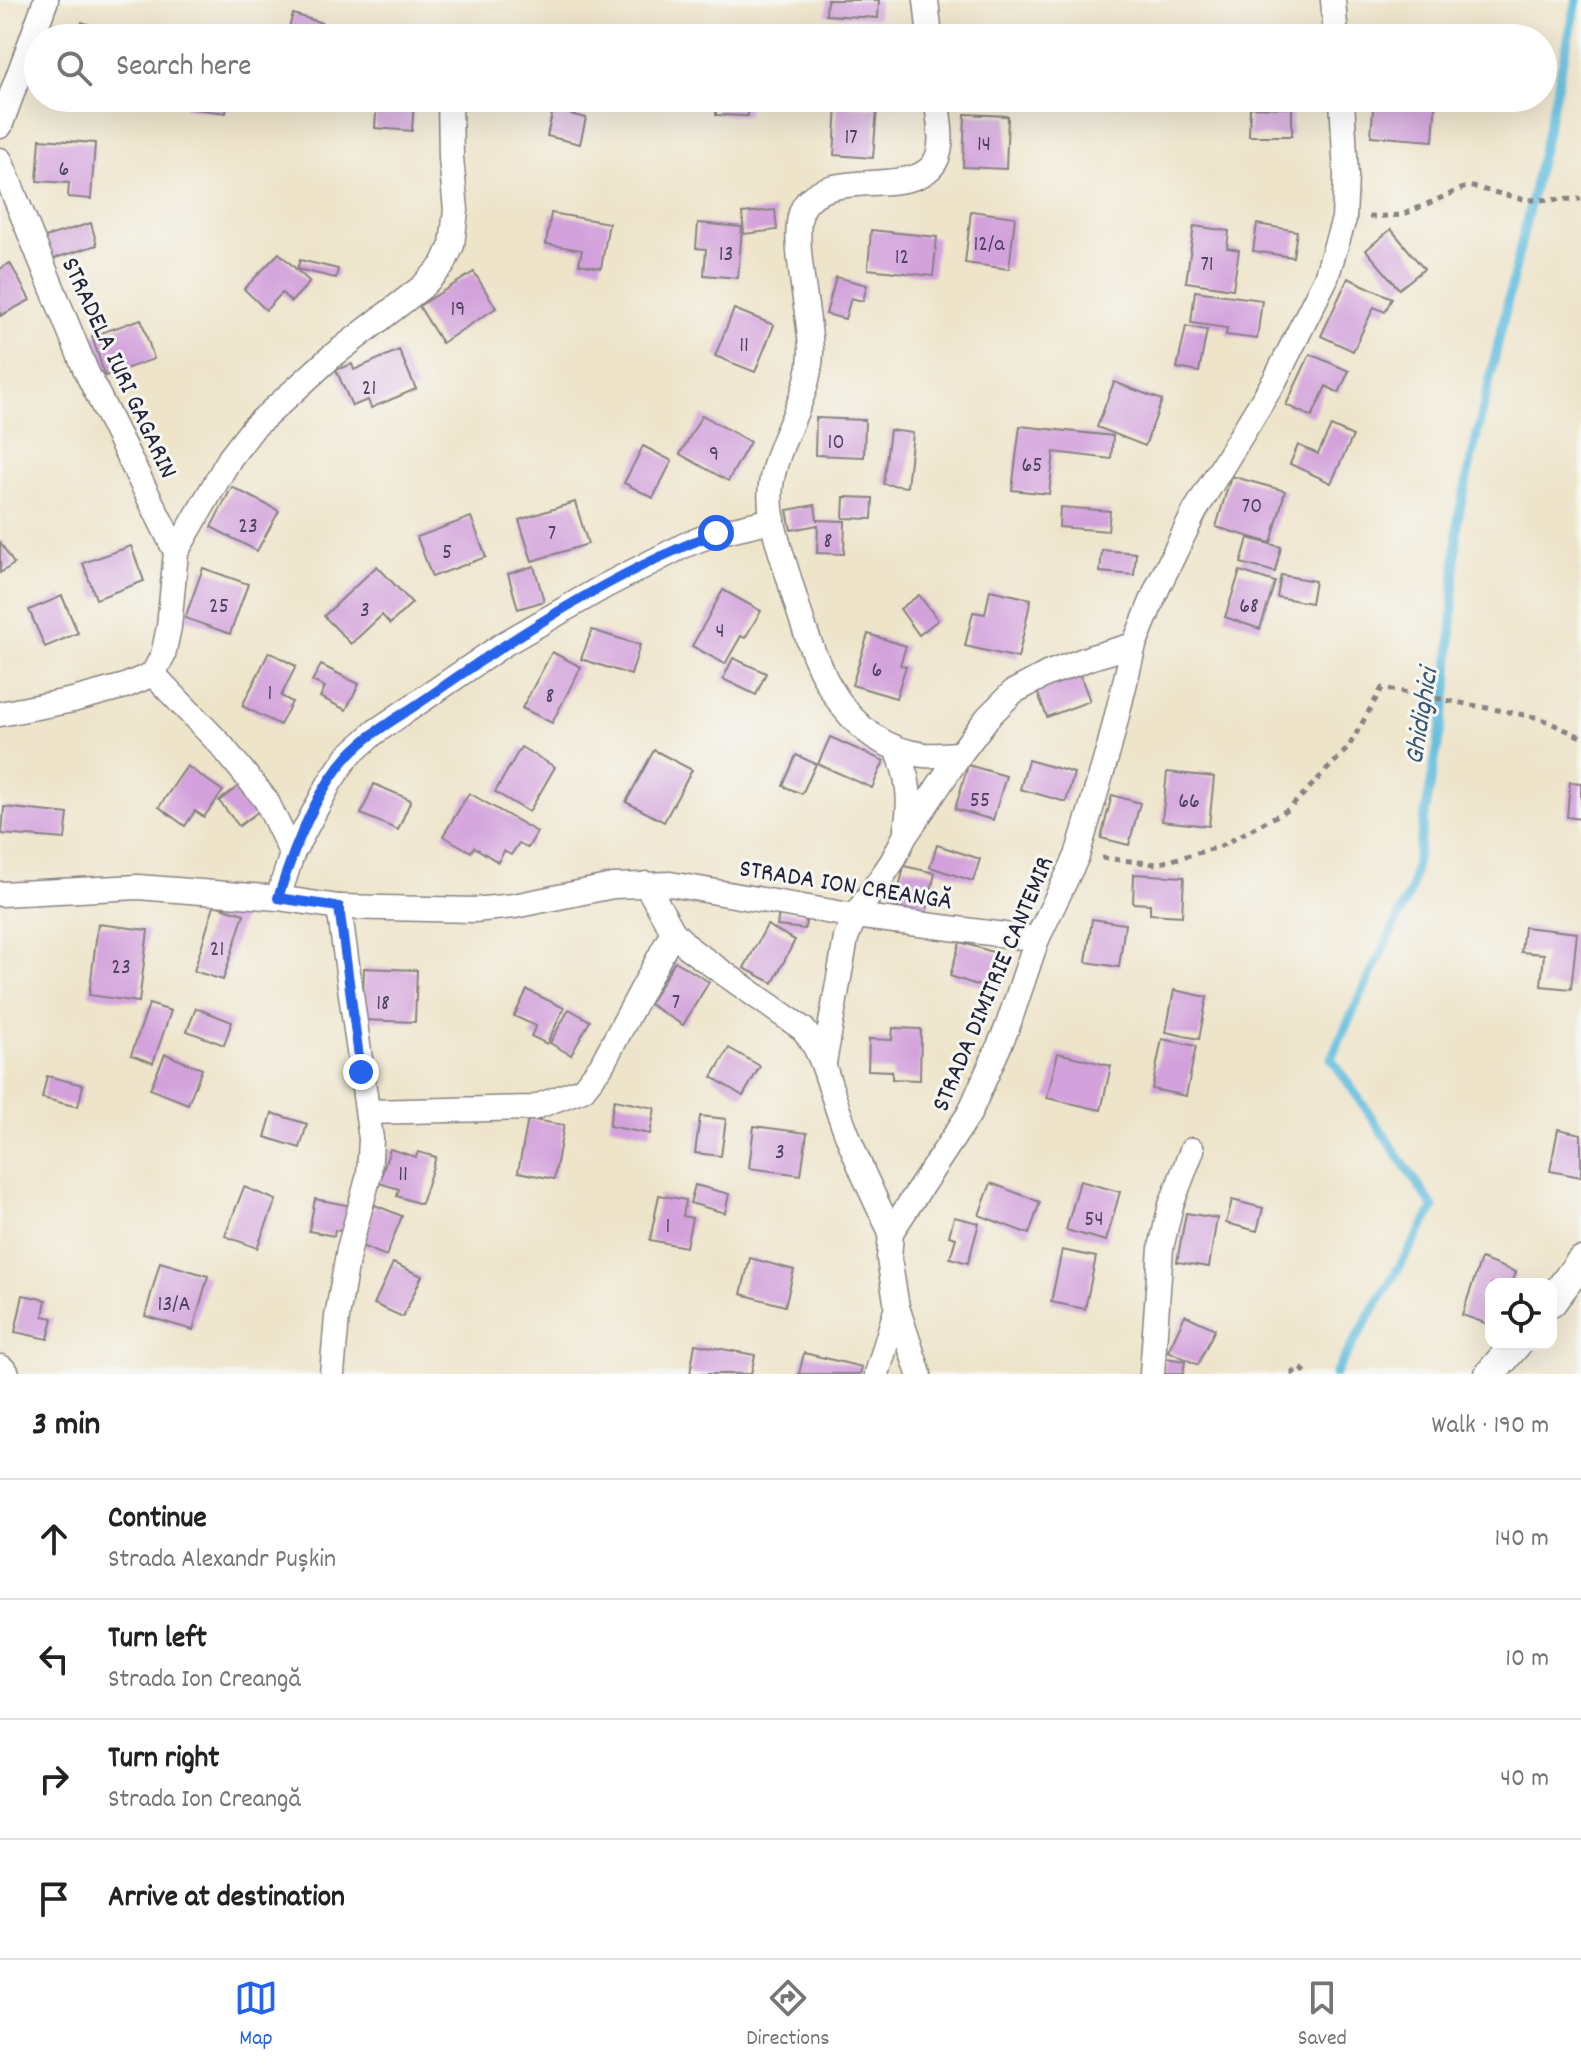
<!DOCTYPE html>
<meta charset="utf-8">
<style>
:root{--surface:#fff;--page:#f6f6f6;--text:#222;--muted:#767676;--line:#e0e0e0;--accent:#2563eb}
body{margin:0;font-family:Dekko,sans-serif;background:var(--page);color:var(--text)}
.controls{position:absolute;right:24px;bottom:24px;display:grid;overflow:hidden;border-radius:16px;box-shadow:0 8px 32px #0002}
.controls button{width:72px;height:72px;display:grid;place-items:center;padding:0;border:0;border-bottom:2px solid var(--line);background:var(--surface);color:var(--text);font:40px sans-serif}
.stop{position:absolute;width:24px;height:24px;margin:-18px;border:6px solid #2563eb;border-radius:50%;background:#fff}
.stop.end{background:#2563eb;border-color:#fff;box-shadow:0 2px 8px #0008}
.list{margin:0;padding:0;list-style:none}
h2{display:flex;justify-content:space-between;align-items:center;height:104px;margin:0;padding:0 32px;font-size:34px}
h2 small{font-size:26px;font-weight:400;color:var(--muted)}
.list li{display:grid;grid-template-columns:52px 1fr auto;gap:24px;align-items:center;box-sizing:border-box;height:120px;padding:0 32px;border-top:2px solid var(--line)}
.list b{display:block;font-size:30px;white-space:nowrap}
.list p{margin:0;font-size:26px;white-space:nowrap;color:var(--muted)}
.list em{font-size:26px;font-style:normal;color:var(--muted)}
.icon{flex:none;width:44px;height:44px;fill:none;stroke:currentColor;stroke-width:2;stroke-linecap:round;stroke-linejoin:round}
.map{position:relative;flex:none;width:1581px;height:1374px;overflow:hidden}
.search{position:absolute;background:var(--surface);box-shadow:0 8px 32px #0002;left:24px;right:24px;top:24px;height:88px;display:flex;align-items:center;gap:20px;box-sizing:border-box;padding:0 28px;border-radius:44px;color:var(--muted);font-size:30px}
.sheet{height:584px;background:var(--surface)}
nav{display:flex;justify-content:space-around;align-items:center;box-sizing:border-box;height:112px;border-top:2px solid var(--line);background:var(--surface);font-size:22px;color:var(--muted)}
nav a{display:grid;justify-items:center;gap:4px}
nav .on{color:var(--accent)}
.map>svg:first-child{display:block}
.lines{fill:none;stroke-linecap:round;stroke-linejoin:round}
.stream{stroke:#60bdde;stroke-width:9}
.building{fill:#d3a2dc}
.minor-casing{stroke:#888382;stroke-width:27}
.tertiary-casing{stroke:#888382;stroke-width:33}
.path{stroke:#888382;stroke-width:5;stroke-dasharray:6 6;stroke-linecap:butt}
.minor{stroke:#fff;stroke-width:24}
.tertiary{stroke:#fff;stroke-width:30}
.route{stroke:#2563eb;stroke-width:10}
.labels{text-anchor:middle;stroke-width:6;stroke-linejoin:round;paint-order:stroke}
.number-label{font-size:22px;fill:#4e4263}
.street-label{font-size:26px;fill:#22223b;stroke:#f6f6f2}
.water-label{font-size:28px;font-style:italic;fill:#385874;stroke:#f6f6f2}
</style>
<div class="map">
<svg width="1581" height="1374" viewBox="0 0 1581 1374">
<rect width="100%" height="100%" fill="#f6f6f2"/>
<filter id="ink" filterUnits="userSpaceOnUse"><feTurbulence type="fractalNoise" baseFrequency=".0125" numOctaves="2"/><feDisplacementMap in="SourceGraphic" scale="16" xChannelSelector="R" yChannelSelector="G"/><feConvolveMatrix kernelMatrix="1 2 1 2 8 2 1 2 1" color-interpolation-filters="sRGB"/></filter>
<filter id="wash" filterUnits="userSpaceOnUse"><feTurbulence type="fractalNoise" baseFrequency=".006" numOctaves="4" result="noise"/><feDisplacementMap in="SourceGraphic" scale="32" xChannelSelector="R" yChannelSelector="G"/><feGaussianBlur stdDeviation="1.8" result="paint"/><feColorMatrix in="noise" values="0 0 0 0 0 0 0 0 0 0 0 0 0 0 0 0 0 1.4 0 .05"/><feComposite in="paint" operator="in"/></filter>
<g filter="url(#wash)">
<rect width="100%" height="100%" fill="#eee4ca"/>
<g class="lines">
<!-- stream -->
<polyline class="stream" points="1335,1374 1434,1208 1331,1058 1411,890 1448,691 1458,518 1577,0"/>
</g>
<g id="blocks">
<!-- building -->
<g class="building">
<polygon points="827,0 879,0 878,18 826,15"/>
<polygon points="293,14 322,23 318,38 286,38"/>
<polygon points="82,22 112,33 110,38 76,38"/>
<polygon points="465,30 499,36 499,38 463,38"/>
<polygon points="1156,30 1198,36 1198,38 1155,38"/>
<polygon points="186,98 228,98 226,113 185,108"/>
<polygon points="377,98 414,101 412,131 375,128"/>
<polygon points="716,98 749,98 748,116 716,115"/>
<polygon points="1374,98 1436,98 1433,141 1371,136"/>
<polygon points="837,105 877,108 873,158 834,155"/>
<polygon points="1250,107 1292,108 1292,136 1249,136"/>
<polygon points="553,110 586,118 580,144 547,136"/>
<polygon points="965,114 1008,116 1006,169 963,167"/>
<polygon points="40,139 95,143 91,199 68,197 69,183 37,181"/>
<polygon points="775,210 777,230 744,234 742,213"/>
<polygon points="971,211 1015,217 1009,269 965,263"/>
<polygon points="551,213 609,223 601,268 579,264 582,250 546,244"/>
<polygon points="91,223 97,245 52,259 45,237"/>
<polygon points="698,223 742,227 738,278 704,275 706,249 696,248"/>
<polygon points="1257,224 1297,231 1293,257 1253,251"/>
<polygon points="1194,226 1229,231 1227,248 1239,250 1233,289 1186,282"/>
<polygon points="1391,229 1424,269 1399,289 1366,250"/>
<polygon points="871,230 937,237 933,276 868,269"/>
<polygon points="279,253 310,282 291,302 282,293 266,310 244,289"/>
<polygon points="300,260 338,269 336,278 297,269"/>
<polygon points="10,263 30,300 0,316 0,269"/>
<polygon points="474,272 496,308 442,343 419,306"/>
<polygon points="836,277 867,285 863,301 851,298 845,319 826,314"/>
<polygon points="1348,278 1392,298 1385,312 1374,307 1353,351 1321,336"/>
<polygon points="1195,291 1262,300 1257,339 1226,335 1227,328 1191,323"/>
<polygon points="734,309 774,325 755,372 715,356"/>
<polygon points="141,319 154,359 105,376 92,336"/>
<polygon points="1186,326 1207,330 1199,372 1177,368"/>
<polygon points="399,350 416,389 371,408 368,400 352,406 336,370 352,364 354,370"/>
<polygon points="1310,354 1349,371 1339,393 1326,386 1312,417 1286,405"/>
<polygon points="1114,382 1162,400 1145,446 1097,427"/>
<polygon points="702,415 750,442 728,481 680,454"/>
<polygon points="816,418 865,420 864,457 815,455"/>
<polygon points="1020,426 1113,436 1111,459 1054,452 1049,494 1012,490"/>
<polygon points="1331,426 1353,436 1331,483 1290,464 1298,445 1318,454"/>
<polygon points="890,430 913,433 907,487 883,484"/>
<polygon points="643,446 672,461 653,498 624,483"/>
<polygon points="1231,476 1285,491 1271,543 1216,527"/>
<polygon points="232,487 279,511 257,551 211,527"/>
<polygon points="844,497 873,498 872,519 843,518"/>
<polygon points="575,502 588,544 532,561 519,520"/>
<polygon points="815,505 817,520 845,521 844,554 817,553 818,525 791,530 787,510"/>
<polygon points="1060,507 1110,511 1108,531 1059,527"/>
<polygon points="471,517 486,557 432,577 417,537"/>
<polygon points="1248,538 1281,547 1275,572 1241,563"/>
<polygon points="0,542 14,564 0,573"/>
<polygon points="131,546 144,581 96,599 83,563"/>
<polygon points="1102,550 1136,553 1134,575 1100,572"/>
<polygon points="377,566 412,603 390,624 382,615 351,644 324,616"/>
<polygon points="534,566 544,601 518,609 508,574"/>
<polygon points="203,568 248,584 230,634 185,618"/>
<polygon points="1240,571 1275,582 1260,629 1225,617"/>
<polygon points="1281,575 1315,581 1311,603 1277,597"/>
<polygon points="723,590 761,611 745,638 741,636 725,664 692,646"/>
<polygon points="990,590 1031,599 1018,658 965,646 973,612 985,614"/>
<polygon points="919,595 938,620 919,635 900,609"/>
<polygon points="62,596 78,633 45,647 29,610"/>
<polygon points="592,630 640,645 631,675 581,659"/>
<polygon points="868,634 906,646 900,665 906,666 896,698 852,685"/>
<polygon points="269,652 296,666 281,696 292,702 280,725 242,706"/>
<polygon points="552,652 581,667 552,723 522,708"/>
<polygon points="733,658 766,673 756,695 723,679"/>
<polygon points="321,665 359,684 346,710 320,697 325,687 312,681"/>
<polygon points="1080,675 1090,701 1047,717 1037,691"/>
<polygon points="830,737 884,761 872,788 818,764"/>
<polygon points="521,747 555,767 529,812 495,792"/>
<polygon points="654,750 692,770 664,822 626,802"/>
<polygon points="796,755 816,764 802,794 783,786"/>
<polygon points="1028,760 1074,773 1066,802 1020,789"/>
<polygon points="968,765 1006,776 993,820 955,809"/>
<polygon points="187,766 223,791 204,817 195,811 185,826 159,807"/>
<polygon points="1167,772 1214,777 1209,826 1162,821"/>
<polygon points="1570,782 1581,783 1581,819 1567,817"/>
<polygon points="374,784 411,800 398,830 361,814"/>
<polygon points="240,785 259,811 239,826 219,801"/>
<polygon points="469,793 537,832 528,848 519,843 511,855 504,851 498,862 474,847 471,852 443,836"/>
<polygon points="1112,795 1140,803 1129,845 1101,838"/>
<polygon points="4,807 68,814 65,839 2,834"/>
<polygon points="937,845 980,859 973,881 930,867"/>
<polygon points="904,866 935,873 926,914 895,907"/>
<polygon points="1134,874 1184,877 1182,916 1150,914 1150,904 1133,903"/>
<polygon points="214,905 244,914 223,980 194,971"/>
<polygon points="779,911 807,914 805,929 777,926"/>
<polygon points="1092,919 1125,924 1119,967 1086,962"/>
<polygon points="98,924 148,930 139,1002 89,995"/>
<polygon points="767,925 795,940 773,983 744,968"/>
<polygon points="1524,927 1577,933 1571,989 1541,986 1544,954 1521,952"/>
<polygon points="960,942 1006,956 995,991 950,976"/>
<polygon points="675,961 709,982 683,1025 649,1004"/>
<polygon points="364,968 417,970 415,1022 362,1020"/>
<polygon points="527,990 564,1008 547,1044 531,1036 536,1026 514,1016"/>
<polygon points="1174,990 1207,997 1199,1039 1166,1032"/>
<polygon points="149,1004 171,1011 153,1063 131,1055"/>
<polygon points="196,1008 232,1022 224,1045 187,1031"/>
<polygon points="569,1009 590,1021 571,1055 550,1043"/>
<polygon points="893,1028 921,1029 920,1080 892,1079 892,1071 868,1070 869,1039 892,1040"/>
<polygon points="1162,1039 1196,1046 1186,1096 1152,1089"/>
<polygon points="729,1048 760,1066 743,1096 712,1077"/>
<polygon points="1058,1053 1111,1066 1101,1110 1047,1098"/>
<polygon points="165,1054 202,1069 188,1104 150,1089"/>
<polygon points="47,1076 83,1085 78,1107 42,1098"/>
<polygon points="614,1100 655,1108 650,1134 609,1126"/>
<polygon points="272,1113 307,1124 300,1148 265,1137"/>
<polygon points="700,1116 726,1119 721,1156 695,1153"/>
<polygon points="528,1119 564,1125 554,1179 518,1172"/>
<polygon points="754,1126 807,1133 801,1175 749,1168"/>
<polygon points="1558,1129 1581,1134 1581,1177 1550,1171"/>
<polygon points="390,1149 416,1157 418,1152 436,1157 421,1204 397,1196 399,1189 379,1183"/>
<polygon points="1080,1181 1120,1192 1106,1241 1066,1230"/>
<polygon points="991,1183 1040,1202 1029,1234 979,1215"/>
<polygon points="695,1185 729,1194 725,1213 690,1203"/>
<polygon points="244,1187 276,1200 257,1248 225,1236"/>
<polygon points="659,1195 686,1200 683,1216 692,1218 686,1247 650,1240"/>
<polygon points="315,1199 352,1206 346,1232 335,1230 334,1236 309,1231"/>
<polygon points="1232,1200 1263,1208 1257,1231 1226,1223"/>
<polygon points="375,1205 402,1216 386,1256 359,1245"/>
<polygon points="1186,1213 1217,1218 1209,1267 1177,1262"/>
<polygon points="954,1217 979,1223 968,1263 950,1258 956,1238 949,1236"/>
<polygon points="1062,1250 1096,1257 1085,1309 1051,1302"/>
<polygon points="750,1258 794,1270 785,1306 741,1294"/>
<polygon points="1481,1259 1516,1272 1512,1284 1491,1284 1491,1325 1462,1315"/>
<polygon points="160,1262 208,1276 193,1330 145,1316"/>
<polygon points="393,1263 422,1276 403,1317 374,1304"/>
<polygon points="23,1295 46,1300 43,1316 53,1318 48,1339 15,1332"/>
<polygon points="1185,1315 1215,1329 1198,1365 1168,1351"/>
<polygon points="695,1344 755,1355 751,1374 690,1374"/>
<polygon points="804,1353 862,1367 860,1374 799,1374"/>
<polygon points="1166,1358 1185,1361 1183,1374 1163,1374"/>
</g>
</g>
</g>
<g filter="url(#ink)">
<use href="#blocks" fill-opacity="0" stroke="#888382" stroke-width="2"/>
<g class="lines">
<!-- minor casing -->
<g class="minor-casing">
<g id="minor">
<polyline points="926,0 930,38"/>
<polyline points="1333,0 1336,38"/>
<path d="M936,98C938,113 942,131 940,146C933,209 829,160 803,208C789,233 811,317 811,352C810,400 777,438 771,485C767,518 782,554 791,585C812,656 838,744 924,755C935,756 948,754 960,754"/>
<polyline points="0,126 46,0"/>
<polyline points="0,160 86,371 176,552 169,627 163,655 153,674 125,686 73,700 0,714"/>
<polyline points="176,552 230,458 253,428 331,357 422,287 443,265 452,245 456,210 451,158 450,98"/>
<polyline points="153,674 222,746 266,800 292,854"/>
<path d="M897,749C908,776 912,800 906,828"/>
<path d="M646,884L673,932L691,950L803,1029C824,1054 828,1083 839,1113C854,1154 871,1193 891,1232"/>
<polyline points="0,894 138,887 278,898 339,907 474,910 514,906 613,886 670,884 855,916 1037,939"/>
<polyline points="278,898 292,854 330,782 347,757 375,732 504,644 605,586 685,545 716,533 773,520"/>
<polyline points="824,1063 846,938 855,916 892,862 905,836 960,754 988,717 1013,692 1047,674 1092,657 1134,645"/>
<polyline points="368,1112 533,1108 583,1089 601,1066 673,932"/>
<polyline points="332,1374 337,1317 349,1249 369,1175 371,1139 339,907"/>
<polyline points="877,1374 897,1307"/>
<polyline points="919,1374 897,1307 889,1259 891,1232 969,1114 1007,1028 1037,939 1077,856 1109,748 1134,645 1157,589 1195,511 1275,380 1326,278 1344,219 1346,176 1342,98"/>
<polyline points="1152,1374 1161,1248 1171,1205 1192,1150"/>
</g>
</g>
<!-- tertiary casing -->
<g class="tertiary-casing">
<g id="tertiary">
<polyline points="1551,1302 1581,1262"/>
<polyline points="0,1370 4,1374"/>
<polyline points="1490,1374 1516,1344"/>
</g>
</g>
<!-- path -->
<g class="path">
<polyline points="1369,217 1402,215 1468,186 1527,200 1581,199"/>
<polyline points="1102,858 1157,864 1219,847 1289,809 1348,748 1382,688 1540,718 1581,737"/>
<polyline points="1291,1374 1301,1368 1307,1374"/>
</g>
<!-- minor -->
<use href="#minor" class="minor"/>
<!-- tertiary -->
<use href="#tertiary" class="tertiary"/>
</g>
</g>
<g class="lines" filter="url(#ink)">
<!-- route -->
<path class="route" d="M361,1072L339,907L278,898C292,853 316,791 348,756C371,731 403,715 431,695C520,633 613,573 716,533"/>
</g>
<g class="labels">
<!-- number labels -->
<g class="number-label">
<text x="851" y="143">17</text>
<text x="984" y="150">14</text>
<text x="64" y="175">6</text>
<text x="989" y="250">12/a</text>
<text x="726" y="260">13</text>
<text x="902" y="263">12</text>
<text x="1207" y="270">71</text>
<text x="458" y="315">19</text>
<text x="744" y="351">11</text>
<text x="369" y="394">21</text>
<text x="836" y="448">10</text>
<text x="714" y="460">9</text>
<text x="1032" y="471">65</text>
<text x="1252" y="512">70</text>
<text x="248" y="532">23</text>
<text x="552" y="539">7</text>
<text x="828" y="547">8</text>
<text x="447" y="558">5</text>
<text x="219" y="612">25</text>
<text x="1249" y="612">68</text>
<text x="365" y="616">3</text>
<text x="720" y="637">4</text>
<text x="877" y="676">6</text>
<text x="270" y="699">1</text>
<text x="550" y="702">8</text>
<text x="980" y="806">55</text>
<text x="1189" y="807">66</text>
<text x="217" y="955">21</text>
<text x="121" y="973">23</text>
<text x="676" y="1008">7</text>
<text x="383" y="1009">18</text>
<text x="780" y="1158">3</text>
<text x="403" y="1180">11</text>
<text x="1094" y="1225">54</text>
<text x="668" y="1232">1</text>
<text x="174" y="1310">13/A</text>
</g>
<!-- street labels -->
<g class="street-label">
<text transform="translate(121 367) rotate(65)" y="9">STRADELA IURI GAGARIN</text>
<text transform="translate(846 883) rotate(9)" y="9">STRADA ION CREANGĂ</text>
<text transform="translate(991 983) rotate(-67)" y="9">STRADA DIMITRIE CANTEMIR</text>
</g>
<!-- water labels -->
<g class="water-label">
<text transform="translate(1419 716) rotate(-81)" y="10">Ghidighici</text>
</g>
</g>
</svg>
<div class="controls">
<button><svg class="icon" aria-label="locate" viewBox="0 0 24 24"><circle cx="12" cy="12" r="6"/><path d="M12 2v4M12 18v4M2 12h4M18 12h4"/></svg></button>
</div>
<div class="stop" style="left:716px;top:533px"></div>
<div class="stop end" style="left:361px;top:1072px"></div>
<div class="search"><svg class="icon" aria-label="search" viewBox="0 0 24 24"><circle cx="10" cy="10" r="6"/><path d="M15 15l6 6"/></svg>Search here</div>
</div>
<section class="sheet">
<h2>3 min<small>Walk · 190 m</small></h2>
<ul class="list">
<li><svg class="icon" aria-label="ahead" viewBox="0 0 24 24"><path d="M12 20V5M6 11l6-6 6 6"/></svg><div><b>Continue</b><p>Strada Alexandr Pușkin</p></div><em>140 m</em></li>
<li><svg class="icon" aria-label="left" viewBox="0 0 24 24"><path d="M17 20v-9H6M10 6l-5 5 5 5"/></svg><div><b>Turn left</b><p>Strada Ion Creangă</p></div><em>10 m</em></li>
<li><svg class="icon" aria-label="right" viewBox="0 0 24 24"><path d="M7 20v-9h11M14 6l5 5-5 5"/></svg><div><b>Turn right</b><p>Strada Ion Creangă</p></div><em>40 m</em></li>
<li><svg class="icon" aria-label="arrive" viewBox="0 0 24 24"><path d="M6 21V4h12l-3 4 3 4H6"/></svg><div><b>Arrive at destination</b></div></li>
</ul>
</section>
<nav>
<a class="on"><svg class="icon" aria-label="map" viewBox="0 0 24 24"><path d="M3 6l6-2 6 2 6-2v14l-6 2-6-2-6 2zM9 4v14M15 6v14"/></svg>Map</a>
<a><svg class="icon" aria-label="directions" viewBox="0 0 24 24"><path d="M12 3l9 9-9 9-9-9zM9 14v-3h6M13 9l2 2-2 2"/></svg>Directions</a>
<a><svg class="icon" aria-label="saved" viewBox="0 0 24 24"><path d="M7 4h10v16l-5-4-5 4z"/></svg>Saved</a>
</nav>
